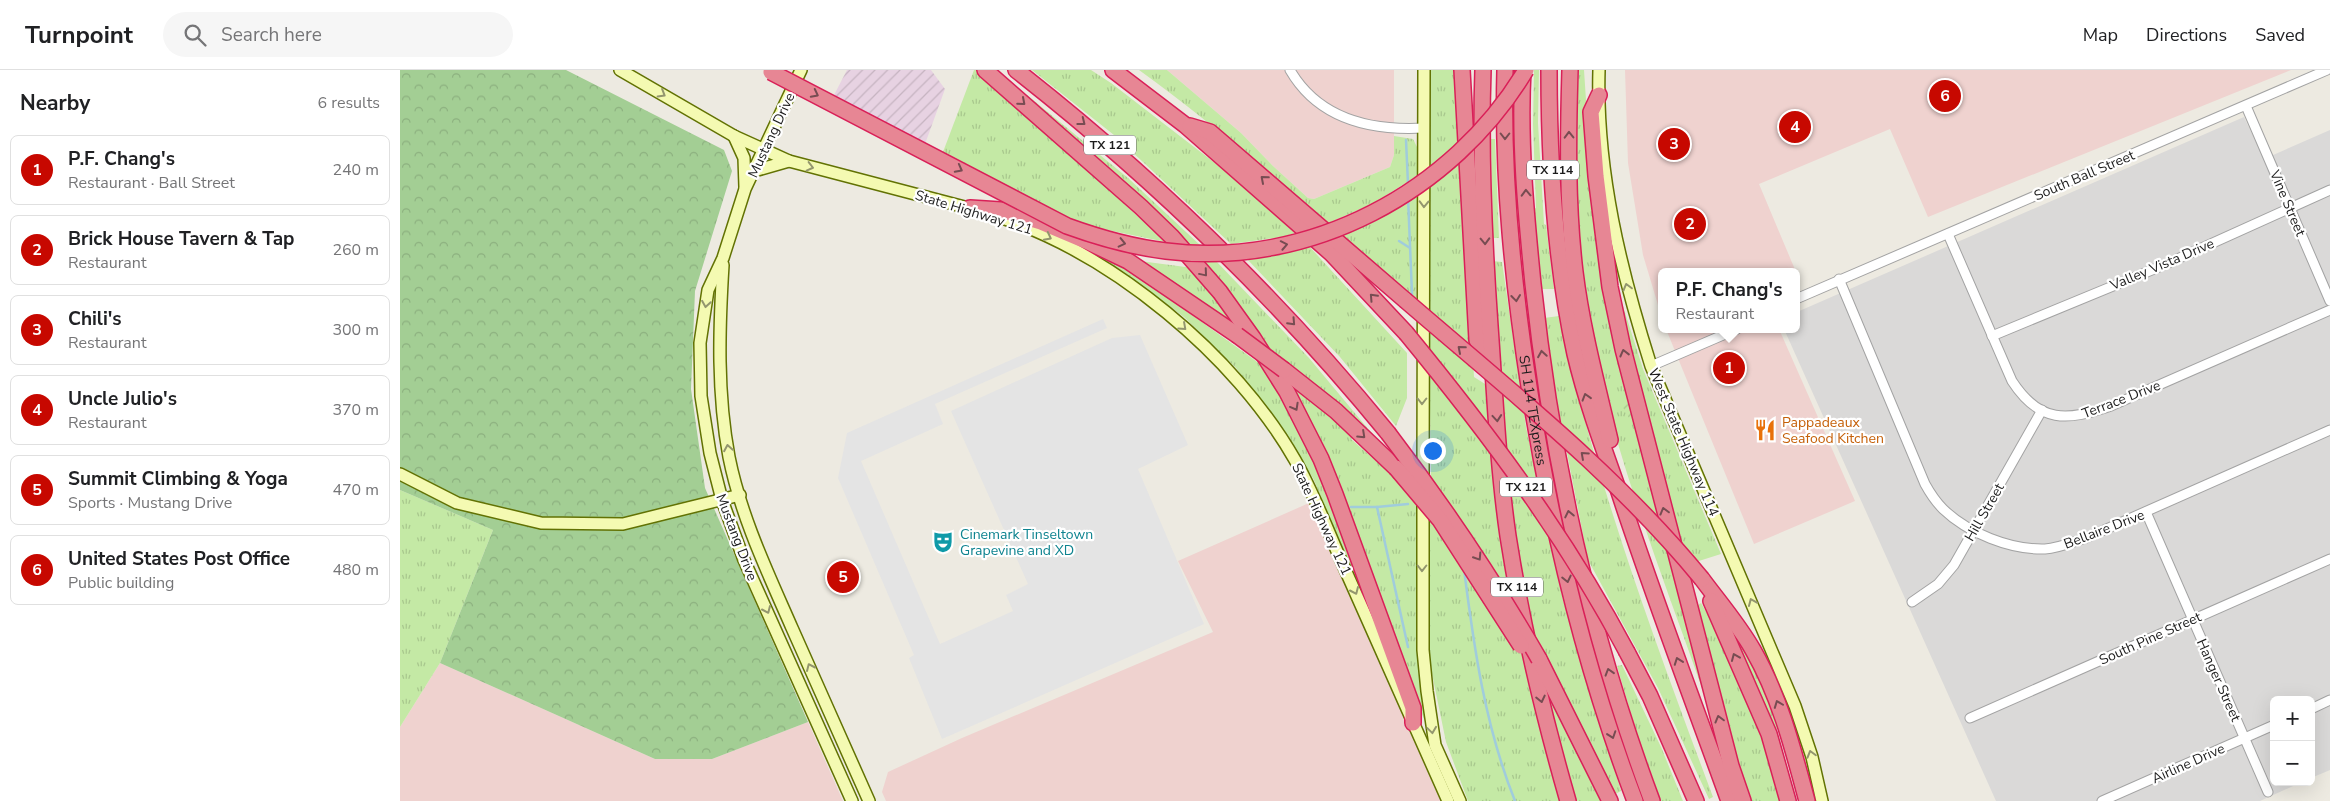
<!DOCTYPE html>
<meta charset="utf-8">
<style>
:root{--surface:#fff;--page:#f6f6f6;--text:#202124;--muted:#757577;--line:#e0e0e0;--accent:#c70800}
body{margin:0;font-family:"Nunito Sans",sans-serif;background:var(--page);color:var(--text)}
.controls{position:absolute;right:15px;bottom:15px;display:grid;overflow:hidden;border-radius:8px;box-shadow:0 5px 20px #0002}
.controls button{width:45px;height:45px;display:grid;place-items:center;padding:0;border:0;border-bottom:1px solid var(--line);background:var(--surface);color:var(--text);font:25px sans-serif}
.you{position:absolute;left:1032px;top:380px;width:18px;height:18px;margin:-12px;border:4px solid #fff;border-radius:50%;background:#1a73e8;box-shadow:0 0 0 8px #1a73e833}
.badge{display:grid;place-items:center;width:32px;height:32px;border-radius:50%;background:var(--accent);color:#fff;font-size:16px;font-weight:700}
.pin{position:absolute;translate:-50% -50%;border:2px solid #fff;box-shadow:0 1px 5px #0006}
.popup{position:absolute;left:1258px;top:198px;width:142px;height:65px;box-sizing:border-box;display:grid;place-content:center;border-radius:8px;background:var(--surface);filter:drop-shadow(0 1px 4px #0005);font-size:16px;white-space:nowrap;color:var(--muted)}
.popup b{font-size:19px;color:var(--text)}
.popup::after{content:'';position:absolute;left:50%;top:100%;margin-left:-10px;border:10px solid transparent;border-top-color:var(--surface)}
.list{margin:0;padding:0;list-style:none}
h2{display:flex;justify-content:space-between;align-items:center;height:65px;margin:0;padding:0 20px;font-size:21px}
h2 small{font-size:16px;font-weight:400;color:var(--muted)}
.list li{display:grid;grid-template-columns:32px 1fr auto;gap:15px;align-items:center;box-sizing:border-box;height:70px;margin:0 10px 10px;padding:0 10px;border:1px solid var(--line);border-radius:8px}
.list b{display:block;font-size:19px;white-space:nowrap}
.list p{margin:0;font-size:16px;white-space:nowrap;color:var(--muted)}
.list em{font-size:16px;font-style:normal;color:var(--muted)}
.icon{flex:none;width:28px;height:28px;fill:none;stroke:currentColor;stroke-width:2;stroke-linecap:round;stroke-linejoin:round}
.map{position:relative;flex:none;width:1930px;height:731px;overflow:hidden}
header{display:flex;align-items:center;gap:30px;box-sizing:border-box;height:70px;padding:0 25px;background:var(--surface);border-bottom:1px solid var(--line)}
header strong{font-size:24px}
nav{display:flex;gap:28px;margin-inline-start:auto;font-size:18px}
.search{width:350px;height:45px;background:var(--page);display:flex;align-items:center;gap:12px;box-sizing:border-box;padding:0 18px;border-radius:28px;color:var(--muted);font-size:19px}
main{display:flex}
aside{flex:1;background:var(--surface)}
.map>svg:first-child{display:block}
.residential{fill:#dad9d8}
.commercial{fill:#efd2cf}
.industrial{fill:url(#industrial-furrows)}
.grass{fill:url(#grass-tufts)}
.forest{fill:url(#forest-crowns)}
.garden{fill:url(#garden-furrows)}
.parking{fill:#e4e4e4}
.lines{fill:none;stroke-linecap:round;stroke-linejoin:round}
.stream{stroke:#a0ccdc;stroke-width:2.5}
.street-casing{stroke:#a3a3a3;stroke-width:11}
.secondary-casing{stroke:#627203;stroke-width:14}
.highway-casing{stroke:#d92058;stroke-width:18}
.street{stroke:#fff;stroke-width:9}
.secondary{stroke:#f4fab2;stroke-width:11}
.highway{stroke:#e78694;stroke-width:15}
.highway-bridge-casing{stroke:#d92058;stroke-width:18;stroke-linecap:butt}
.highway-bridge{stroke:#e78694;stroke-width:15}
.oneway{stroke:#93966e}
.oneway2{stroke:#774c52}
.labels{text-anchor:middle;stroke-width:4.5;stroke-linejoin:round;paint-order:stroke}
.shield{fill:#fff;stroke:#606060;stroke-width:1}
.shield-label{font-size:12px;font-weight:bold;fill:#1c1c1c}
.street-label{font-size:14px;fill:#1c1c1c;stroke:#fff}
.food-label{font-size:14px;fill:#c56008;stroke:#fff;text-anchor:start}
.culture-label{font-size:14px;fill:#0d838f;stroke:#fff;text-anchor:start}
</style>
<header>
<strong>Turnpoint</strong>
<div class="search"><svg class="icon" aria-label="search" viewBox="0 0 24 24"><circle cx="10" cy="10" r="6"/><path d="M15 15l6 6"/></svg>Search here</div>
<nav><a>Map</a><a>Directions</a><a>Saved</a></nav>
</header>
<main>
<aside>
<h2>Nearby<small>6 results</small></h2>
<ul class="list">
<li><span class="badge">1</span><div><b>P.F. Chang's</b><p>Restaurant · Ball Street</p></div><em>240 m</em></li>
<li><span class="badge">2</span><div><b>Brick House Tavern &amp; Tap</b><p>Restaurant</p></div><em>260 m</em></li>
<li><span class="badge">3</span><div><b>Chili's</b><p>Restaurant</p></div><em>300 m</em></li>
<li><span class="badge">4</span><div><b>Uncle Julio's</b><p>Restaurant</p></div><em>370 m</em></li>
<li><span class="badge">5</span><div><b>Summit Climbing &amp; Yoga</b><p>Sports · Mustang Drive</p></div><em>470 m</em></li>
<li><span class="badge">6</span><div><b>United States Post Office</b><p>Public building</p></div><em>480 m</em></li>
</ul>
</aside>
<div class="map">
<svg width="1930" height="731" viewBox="0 0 1930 731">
<defs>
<pattern id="industrial-furrows" width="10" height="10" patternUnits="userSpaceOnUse" patternTransform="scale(1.25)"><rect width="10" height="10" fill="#e7d2e2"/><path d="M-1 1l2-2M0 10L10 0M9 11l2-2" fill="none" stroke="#c6b4c1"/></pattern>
<pattern id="grass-tufts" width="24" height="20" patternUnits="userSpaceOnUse" patternTransform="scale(1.25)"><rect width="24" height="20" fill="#c4e9a5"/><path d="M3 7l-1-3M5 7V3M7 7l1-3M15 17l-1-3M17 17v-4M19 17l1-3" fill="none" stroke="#a8c78d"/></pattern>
<pattern id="forest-crowns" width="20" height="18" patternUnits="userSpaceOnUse" patternTransform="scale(1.25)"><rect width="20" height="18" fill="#a3ce94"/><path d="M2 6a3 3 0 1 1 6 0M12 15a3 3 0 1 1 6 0" fill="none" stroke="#8cb07f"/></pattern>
<pattern id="garden-furrows" width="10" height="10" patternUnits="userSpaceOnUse" patternTransform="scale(1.25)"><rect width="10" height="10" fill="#c4e9a5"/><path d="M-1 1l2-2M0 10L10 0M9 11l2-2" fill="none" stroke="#a8c78d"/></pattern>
</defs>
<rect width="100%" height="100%" fill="#edeae1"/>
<!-- residential -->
<polygon class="residential" points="1844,47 1864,89 1930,60 1930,700 1911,708 1911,630 1874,630 1874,712 1902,712 1860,731 1596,731 1384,259 1396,259 1397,242"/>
<!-- commercial -->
<g class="commercial">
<polygon points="767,0 994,0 994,85 990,97 914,129 908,128 873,96 841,63"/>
<polygon points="1225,0 1891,0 1528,147 1490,59 1359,114 1396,202 1262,202 1261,245 1243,185 1228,93"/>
<polygon points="1266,259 1379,259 1455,431 1354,474"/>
<polygon points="909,433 1042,731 486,731 482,722 488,702 562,668 813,562 778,491"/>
<polygon points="40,593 255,689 312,689 408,652 443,731 0,731 0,657"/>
</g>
<!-- industrial -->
<polygon class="industrial" points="447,0 531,0 545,19 525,74 433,27"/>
<!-- grass -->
<g class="grass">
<polygon points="574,0 578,0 766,172 688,156 645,138 543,82"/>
<polygon points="632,0 691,0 711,13 824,100 895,163 882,167 831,174 714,65"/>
<path d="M739,0H767L841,63L873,96L908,128L914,129L990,97L994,85V66L1013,69L1017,77V106L972,134L926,154C866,100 804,47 739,0Z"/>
<polygon points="1029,0 1057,0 1074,307 1104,326 1093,191 1102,192 1126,357 1163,530 1221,721 1202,731 1068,731 1046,672 1030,594 1027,542 1031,400 1028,219"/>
<polygon points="1134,0 1139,0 1138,53 1144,154 1146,155 1154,219 1141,219 1134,139 1136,138 1133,54"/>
<path d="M1179,0H1184L1192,120L1306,620L1303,621C1252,476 1193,332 1178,178C1172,119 1176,59 1179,0Z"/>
<polygon points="627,25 728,108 800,175 785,175 625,28"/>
<polygon points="1091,69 1095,69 1099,168 1093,168"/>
<path d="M1018,126L1016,230L941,165C968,158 993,139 1018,126Z"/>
<polygon points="908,175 1007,283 1007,328 996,356 940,287 847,189"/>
<polygon points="680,176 724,196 867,299 921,404 956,499 952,501 913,408 881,359 836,298 784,247 720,200"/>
<polygon points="800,190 816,191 909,288 974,366 971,368 868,280"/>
<polygon points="740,191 793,198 845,264"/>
<polygon points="1222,233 1243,299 1321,484 1283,496 1218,234"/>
<path d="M1159,246C1195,411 1254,569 1313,727L1309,729L1258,618L1188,490L1159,342L1144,248Z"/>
<polygon points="895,314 954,366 951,369 993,406 1017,435 1018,590 1028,659 891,316"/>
<polygon points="0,420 93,460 40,593 0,657"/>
<polygon points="1301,533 1324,573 1363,661 1381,731 1348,731 1297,536"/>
<polygon points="1336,561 1349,584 1382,657 1373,660 1331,564"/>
<polygon points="1222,595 1261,677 1283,731 1261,731 1236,661 1217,596"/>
</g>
<!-- forest -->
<polygon class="forest" points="0,0 166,0 324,80 332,101 295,221 291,319 305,418 408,652 312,689 255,689 40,593 93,460 0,420"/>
<!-- garden -->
<polygon class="garden" points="1220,332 1231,332 1239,366"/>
<!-- parking -->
<polygon class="parking" points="703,249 707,258 535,334 543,354 461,391 540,574 613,541 606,525 628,514 551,341 712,268 740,265 788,375 738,399 804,554 542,669 509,588 514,585 438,408 447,363"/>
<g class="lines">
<!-- stream -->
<g class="stream">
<polyline points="1006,70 1008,114"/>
<polyline points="1008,127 1012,224"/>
<polyline points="999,171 1010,178"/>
<polyline points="951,437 977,437 1008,434"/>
<polyline points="977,437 1008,577"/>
<path d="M1064,499C1074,578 1085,656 1115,731"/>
</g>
<!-- street casing -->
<g class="street-casing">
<g id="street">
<path d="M890,0C919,50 971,61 1024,58"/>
<polyline points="1846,36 1930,231"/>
<path d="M1548,164L1612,311C1640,354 1667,351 1711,336L1930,240"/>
<path d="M1439,209L1525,414C1530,423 1536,432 1543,439C1568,463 1610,480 1645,479C1659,478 1673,472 1686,468L1930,360"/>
<polyline points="1396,229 1927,0"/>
<polyline points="1592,266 1764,195 1930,120"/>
<polyline points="1251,296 1337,259"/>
<polyline points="1746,442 1868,722"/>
<polyline points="1512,532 1538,514 1554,495 1642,340"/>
<polyline points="1911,639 1930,630"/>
<polyline points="1570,648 1930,489"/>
<polyline points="1702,731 1874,655"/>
</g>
</g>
<!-- secondary casing -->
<g class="secondary-casing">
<g id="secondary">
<polyline points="220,0 334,66 389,91 576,140"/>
<polyline points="401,0 345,119 323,188 308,220 300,273 301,326 310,383 322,430 344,490 452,731"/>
<path d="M1199,0C1196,101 1221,201 1251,296L1395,636L1412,687L1422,731"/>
<polyline points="334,66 344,88 345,117"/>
<polyline points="354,101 389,91"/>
<path d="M596,146C712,183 835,285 895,390C916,427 930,467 948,506C981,581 1014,656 1048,731"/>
<path d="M323,195C319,260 317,323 329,387C341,447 368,503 392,558C418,616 443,673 469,731"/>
<polyline points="0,404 57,433 141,453 223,454 340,425"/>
<polyline points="1023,410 1024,0"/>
<polyline points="1023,426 1023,580 1027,621 1035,675 1060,731"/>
</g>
</g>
<!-- highway casing -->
<g class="highway-casing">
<g id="highway">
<polyline points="585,0 741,137 772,167 820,222 853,268 887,322 921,389 935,424 1013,638 1013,653"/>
<path d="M616,0C755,109 876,226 988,363"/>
<polyline points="713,0 785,55 932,184 1006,263"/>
<polyline points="1062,0 1077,270 1091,295"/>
<path d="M1083,0C1080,85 1084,171 1090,256C1095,326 1098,397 1108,466C1122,556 1143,644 1168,731"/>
<path id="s1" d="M1105,0C1102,109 1113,215 1130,323C1152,462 1185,599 1235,731"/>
<path d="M1123,0C1119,71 1126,144 1133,214C1152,391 1190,565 1252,731"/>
<path d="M1149,0C1149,94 1155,192 1175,284C1186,331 1203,377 1219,422C1253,526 1292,628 1329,731"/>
<path d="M1170,0C1168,67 1167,135 1175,202C1182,259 1197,314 1210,370"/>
<polyline points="1199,25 1191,42 1196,106 1210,217 1223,279 1331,696 1343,731"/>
<polyline points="790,56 810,62 1005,230"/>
<polyline points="570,138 601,140 641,152 686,171 728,191 837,265"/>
<polyline points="884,300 936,341 996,398"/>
<path d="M1302,509C1319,532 1339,555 1353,580C1380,627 1393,679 1407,731"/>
<polyline points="1311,531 1369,664 1388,731"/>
<polyline points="1227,582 1250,626 1296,731"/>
<polyline points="1139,589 1210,731"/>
</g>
</g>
<!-- street -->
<use href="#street" class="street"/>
<!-- secondary -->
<use href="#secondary" class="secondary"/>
<!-- highway -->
<use href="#highway" class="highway"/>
<!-- highway-bridge casing -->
<g class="highway-bridge-casing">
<g id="highway-bridge">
<path d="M371,2L667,156C700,168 732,177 766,181C909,199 1053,122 1126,0"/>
<path d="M1005,230C1108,319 1215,403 1302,509"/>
<path d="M1006,263C1089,364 1166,467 1227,582"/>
<polyline points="837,265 884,300"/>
<path d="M988,363C1043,435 1093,509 1139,589"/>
<polyline points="996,398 1040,450 1121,576"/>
</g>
</g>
<!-- highway-bridge -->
<use href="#highway-bridge" class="highway-bridge"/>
</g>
<!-- one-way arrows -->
<defs><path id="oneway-chevron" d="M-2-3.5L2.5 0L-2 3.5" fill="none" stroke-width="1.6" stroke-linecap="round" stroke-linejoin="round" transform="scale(1.25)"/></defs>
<g class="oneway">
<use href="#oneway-chevron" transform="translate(262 24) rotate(31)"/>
<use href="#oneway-chevron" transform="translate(410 97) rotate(14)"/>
<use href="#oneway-chevron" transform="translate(1024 134) rotate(91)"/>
<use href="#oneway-chevron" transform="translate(648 167) rotate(27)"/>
<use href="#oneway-chevron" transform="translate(1227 217) rotate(-105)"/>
<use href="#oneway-chevron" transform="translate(306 234) rotate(99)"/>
<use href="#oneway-chevron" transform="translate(783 257) rotate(42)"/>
<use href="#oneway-chevron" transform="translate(1022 331) rotate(90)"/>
<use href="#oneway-chevron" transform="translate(328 378) rotate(-100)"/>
<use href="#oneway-chevron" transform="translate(1022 498) rotate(90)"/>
<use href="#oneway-chevron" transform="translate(955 521) rotate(66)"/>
<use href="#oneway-chevron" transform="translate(1352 532) rotate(-113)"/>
<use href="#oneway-chevron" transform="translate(367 540) rotate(66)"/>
<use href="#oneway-chevron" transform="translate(410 597) rotate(-114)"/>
<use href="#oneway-chevron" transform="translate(1032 660) rotate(82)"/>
<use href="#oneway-chevron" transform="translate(1411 684) rotate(-106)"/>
</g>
<g class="oneway2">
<use href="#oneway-chevron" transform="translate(415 24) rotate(27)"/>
<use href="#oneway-chevron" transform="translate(622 32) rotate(41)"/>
<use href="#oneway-chevron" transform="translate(682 52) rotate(38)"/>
<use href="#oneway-chevron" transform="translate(1169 65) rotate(-91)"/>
<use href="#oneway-chevron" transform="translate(1105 66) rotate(90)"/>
<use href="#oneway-chevron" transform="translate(559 99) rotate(28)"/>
<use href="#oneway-chevron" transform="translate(864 109) rotate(-139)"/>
<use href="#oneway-chevron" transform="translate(1126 123) rotate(-92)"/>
<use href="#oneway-chevron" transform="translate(1085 171) rotate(88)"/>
<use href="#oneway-chevron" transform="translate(722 173) rotate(13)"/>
<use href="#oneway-chevron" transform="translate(884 175) rotate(-11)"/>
<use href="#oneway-chevron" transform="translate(804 203) rotate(50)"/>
<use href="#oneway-chevron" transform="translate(973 227) rotate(-133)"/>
<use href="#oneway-chevron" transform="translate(1116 228) rotate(83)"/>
<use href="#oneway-chevron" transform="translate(892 252) rotate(47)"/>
<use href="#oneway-chevron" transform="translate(1061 279) rotate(-139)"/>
<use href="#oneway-chevron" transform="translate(1224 283) rotate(-104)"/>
<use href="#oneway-chevron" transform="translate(1142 284) rotate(-99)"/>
<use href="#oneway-chevron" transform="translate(1186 327) rotate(-107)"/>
<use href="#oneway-chevron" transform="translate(895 337) rotate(61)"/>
<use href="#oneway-chevron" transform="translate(1097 348) rotate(85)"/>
<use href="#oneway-chevron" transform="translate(962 365) rotate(43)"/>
<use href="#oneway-chevron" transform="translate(1184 385) rotate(-138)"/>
<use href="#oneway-chevron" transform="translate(1264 441) rotate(-105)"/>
<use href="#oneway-chevron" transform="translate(1169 444) rotate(-102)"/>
<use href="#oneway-chevron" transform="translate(1078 487) rotate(57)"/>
<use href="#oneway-chevron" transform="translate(1167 509) rotate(77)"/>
<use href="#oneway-chevron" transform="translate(1335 587) rotate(-113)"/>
<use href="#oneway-chevron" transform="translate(1278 591) rotate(-110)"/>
<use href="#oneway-chevron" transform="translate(1209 602) rotate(-107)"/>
<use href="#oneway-chevron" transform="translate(1141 629) rotate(77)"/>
<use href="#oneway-chevron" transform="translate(1378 634) rotate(-111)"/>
<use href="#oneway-chevron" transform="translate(1319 649) rotate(-105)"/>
<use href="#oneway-chevron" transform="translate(1212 665) rotate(71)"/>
</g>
<!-- icons -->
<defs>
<g id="restaurant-bare" transform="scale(1.725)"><path d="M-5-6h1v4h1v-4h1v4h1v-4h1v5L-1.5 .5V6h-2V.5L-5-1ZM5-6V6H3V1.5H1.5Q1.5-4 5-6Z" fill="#e8710a" stroke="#fff" stroke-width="2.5" paint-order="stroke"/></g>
<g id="theatre-bare" transform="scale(1.725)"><path d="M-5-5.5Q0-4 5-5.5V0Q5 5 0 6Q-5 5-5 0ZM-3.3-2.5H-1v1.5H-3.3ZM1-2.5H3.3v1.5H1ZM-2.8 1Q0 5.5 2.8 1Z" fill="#0f9aa8" stroke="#fff" stroke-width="2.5" paint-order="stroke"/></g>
</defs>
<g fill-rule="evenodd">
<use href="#restaurant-bare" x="1365" y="360"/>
<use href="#theatre-bare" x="543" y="472"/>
</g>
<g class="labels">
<!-- shield labels -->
<g class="shield">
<rect x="684" y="65.5" width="52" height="19" rx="4"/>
<rect x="1127" y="90.5" width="52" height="19" rx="4"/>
<rect x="1100" y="407.5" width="52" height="19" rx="4"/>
<rect x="1091" y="507.5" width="52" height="19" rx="4"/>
</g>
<g class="shield-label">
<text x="710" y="79">TX 121</text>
<text x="1153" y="104">TX 114</text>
<text x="1126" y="421">TX 121</text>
<text x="1117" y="521">TX 114</text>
</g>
<!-- street labels -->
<g class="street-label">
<text transform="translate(371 65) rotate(-65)" y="5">Mustang Drive</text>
<text transform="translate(1684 105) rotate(-23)" y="5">South Ball Street</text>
<text transform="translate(1888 133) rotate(67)" y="5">Vine Street</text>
<text transform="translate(574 142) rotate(17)" y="5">State Highway 121</text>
<text transform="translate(1762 194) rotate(-23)" y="5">Valley Vista Drive</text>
<text transform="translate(1721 329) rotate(-21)" y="5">Terrace Drive</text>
<text dy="5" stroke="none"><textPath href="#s1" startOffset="342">SH 114 TEXpress</textPath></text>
<text transform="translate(1284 372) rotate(67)" y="5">West State Highway 114</text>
<text transform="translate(1584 442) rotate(-60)" y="5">Hill Street</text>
<text transform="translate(922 449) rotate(65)" y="5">State Highway 121</text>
<text transform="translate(1704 459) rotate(-21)" y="5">Bellaire Drive</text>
<text transform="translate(337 467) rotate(69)" y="5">Mustang Drive</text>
<text transform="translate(1750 568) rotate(-24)" y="5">South Pine Street</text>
<text transform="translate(1819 610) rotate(66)" y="5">Hanger Street</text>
<text transform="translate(1788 693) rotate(-24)" y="5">Airline Drive</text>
</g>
<!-- food labels -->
<g class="food-label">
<text x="1382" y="357">Pappadeaux<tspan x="1382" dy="16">Seafood Kitchen</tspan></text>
</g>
<!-- culture labels -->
<g class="culture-label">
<text x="560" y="469">Cinemark Tinseltown<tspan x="560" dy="16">Grapevine and XD</tspan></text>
</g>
</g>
</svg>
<div class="controls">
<button>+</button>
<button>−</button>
</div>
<div class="you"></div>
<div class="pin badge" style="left:1329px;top:298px">1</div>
<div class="popup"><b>P.F. Chang's</b>Restaurant</div>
<div class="pin badge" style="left:1290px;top:154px">2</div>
<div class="pin badge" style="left:1274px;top:74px">3</div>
<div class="pin badge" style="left:1395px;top:57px">4</div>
<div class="pin badge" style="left:443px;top:507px">5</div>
<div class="pin badge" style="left:1545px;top:26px">6</div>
</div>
</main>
